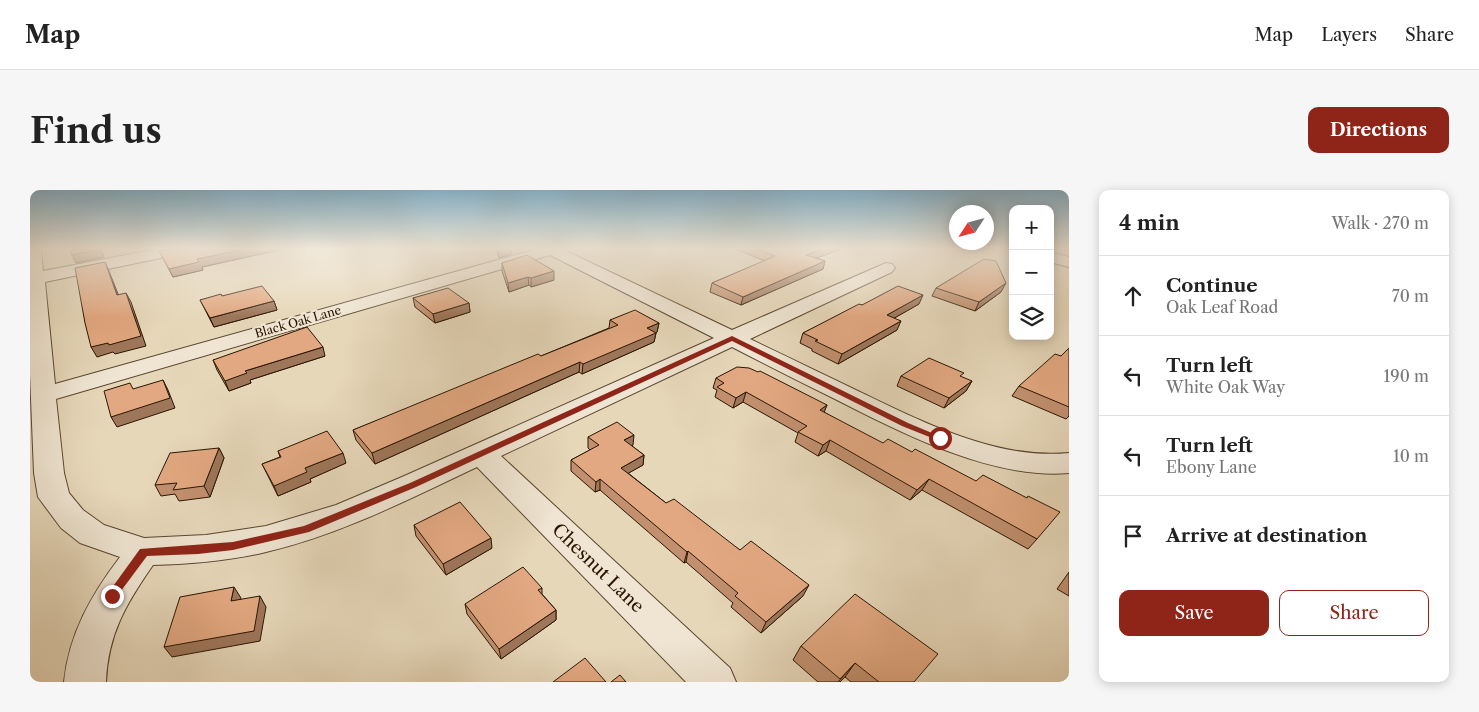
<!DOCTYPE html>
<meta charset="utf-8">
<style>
:root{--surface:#fff;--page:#f6f6f6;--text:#222;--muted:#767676;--line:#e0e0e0;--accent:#8f2418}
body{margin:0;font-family:"Libre Caslon Text",serif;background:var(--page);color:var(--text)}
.controls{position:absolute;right:15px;top:15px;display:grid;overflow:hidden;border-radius:10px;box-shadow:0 2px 12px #0003}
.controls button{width:45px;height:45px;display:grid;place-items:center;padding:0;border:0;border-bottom:1px solid var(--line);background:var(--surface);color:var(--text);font:25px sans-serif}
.compass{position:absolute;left:919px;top:15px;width:45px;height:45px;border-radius:50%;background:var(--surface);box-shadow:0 2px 12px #0003;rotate:234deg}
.stop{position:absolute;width:15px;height:15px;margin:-11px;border:4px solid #8f2418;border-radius:50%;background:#fff}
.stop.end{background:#8f2418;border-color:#fff;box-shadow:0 1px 5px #0008}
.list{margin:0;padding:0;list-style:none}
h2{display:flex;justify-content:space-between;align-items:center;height:65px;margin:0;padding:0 20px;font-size:21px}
h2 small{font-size:16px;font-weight:400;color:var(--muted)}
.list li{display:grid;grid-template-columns:32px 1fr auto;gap:15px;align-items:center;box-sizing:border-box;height:80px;padding:0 20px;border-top:1px solid var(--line)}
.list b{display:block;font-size:19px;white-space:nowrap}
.list p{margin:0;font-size:16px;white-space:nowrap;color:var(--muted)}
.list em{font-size:16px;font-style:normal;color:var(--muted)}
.actions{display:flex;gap:10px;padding:15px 20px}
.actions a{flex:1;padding:11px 0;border:1px solid var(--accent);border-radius:10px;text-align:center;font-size:18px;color:var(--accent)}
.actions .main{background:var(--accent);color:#fff}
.icon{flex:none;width:28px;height:28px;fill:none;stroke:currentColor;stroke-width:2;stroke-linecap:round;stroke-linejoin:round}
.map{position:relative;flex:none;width:1039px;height:492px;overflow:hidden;border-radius:10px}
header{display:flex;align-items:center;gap:30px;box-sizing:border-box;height:70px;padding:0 25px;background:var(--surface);border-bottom:1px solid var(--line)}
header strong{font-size:24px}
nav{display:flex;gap:28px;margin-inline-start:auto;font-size:18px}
.intro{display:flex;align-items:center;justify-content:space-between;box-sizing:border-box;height:120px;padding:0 30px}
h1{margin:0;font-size:35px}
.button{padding:12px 22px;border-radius:10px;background:var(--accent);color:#fff;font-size:18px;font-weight:700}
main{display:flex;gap:30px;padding:0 30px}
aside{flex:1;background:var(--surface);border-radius:10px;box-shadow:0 2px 12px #0003}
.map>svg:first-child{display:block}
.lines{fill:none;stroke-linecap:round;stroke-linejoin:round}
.minor-casing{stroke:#59462f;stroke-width:2}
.minor{fill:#efe5d2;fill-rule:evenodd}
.wall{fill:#c2906f;stroke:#2a1601}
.shaded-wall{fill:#9e765a;stroke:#2a1601}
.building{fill:#e2a881;stroke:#2a1601}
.route{fill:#8f2418}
.labels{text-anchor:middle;stroke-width:4.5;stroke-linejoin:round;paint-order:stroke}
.far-street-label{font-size:12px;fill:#2a1601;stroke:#efe5d2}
.near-street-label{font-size:18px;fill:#2a1601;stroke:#efe5d2}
</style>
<header>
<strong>Map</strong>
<nav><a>Map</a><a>Layers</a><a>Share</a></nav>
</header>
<div class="intro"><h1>Find us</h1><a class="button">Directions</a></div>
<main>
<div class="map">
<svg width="1039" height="492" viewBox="0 0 1039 492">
<rect width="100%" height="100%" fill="#e6d7b9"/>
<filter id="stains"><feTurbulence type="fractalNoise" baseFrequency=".004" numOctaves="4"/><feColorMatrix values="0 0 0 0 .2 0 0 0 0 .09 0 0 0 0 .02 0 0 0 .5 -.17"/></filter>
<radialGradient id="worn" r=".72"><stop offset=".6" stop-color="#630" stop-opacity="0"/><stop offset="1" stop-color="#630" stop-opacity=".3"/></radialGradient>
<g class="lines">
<!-- minor casing -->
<g class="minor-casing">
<g id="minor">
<path d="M0,59H11L13,81L127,59H158L156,63L150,64L15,92L25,194L507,59H532L702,140L856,73L862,74L865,78L862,82L720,149C756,166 793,184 830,202C893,232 966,270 1039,263V283C964,290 873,244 807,210C772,193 737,175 702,157L471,266L700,478L706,492H656L447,277C379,309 310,345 236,362C199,371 161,374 123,375C96,414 78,444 76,492H34C39,444 61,405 90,367L50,353L31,338L8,307L4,283L0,184ZM520,65L684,148L372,287L306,315L236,336L176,345L114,348L74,335L53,320L39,303L34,283L26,209Z"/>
<polygon points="1020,62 1039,67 1039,77 1020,72"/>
</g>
</g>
<!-- minor -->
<use href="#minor" class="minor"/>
</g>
<!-- wall -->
<g class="wall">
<polygon points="144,59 253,59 172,77 173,80 143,87 129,61"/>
<polygon points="466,59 481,59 481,64 469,68"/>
<polygon points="705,59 811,59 786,68 795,71 793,79 711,115 680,102 682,93 735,71"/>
<polygon points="472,73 524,90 501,97 499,95 479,102 472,81"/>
<polygon points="906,98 971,102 945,121 902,106"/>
<polygon points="192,106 244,111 247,120 184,137 170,110"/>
<polygon points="383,108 439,113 440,122 405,133 385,117"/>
<polygon points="889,114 864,128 867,140 808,174 782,161 782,159 770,153 773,143 832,115"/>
<polygon points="580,130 629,133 627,142 626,143 624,152 552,184 549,182 345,274 326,250 323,240 511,166 579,138"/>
<polygon points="1039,158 1039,226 1036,229 982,206 989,196 1031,166"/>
<polygon points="295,166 220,190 221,193 199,201 187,180 183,170"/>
<polygon points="871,186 942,191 936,201 914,218 867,196"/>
<polygon points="686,188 797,215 794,222 1007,349 998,359 892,300 880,310 796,261 788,266 765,252 768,243 713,212 703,218 685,207 687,200 683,198"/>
<polygon points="558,247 603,255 602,256 614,265 613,275 598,283 636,313 710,360 773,406 731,443 701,417 703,413 656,372 654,373 570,300 565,302 541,281 541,270 560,260 558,258"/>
<polygon points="189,258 194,268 180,307 149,311 145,304 131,306 125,295"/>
<polygon points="248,261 316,273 280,289 281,292 248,306 232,274 250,267"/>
<polygon points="384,335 462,358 416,385 386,346"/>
<polygon points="1039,382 1039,406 1027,399"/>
<polygon points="512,398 512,404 526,420 526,430 471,469 437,424 435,414"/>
<polygon points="771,456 884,492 821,492 815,487 810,492 788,492 763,470"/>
</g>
<!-- shaded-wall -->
<g class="shaded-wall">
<polygon points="71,59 74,67 46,73 42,65"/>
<polygon points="215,59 253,59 172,77 173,80 143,87 139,79 167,69"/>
<polygon points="472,59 481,59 481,64 469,68 468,60"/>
<polygon points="793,59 811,59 774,73 776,65"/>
<polygon points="795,71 793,79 711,115 713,107"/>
<polygon points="75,72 79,81 92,114 87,105"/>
<polygon points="524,81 524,90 501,97 501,88"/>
<polygon points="498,87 499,95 479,102 478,93"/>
<polygon points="976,93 971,102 945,121 949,112"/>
<polygon points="96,103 101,112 116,156 85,164 83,162 67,167 61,157"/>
<polygon points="893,105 889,114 854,134 857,125"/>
<polygon points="244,111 247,120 184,137 180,128"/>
<polygon points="439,113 440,122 405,133 403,124"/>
<polygon points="871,131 867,140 808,174 812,164"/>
<polygon points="629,133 627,142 626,143 624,152 552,184 553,174 617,138"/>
<polygon points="293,157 295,166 220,190 221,193 199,201 195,191 215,181"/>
<polygon points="550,172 549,182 345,274 342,263"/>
<polygon points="133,190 138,200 145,218 87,237 81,227"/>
<polygon points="942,191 936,201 914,218 919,208"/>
<polygon points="716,202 713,212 703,218 706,208"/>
<polygon points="797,215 793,225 790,220"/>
<polygon points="604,245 603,255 593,260 594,250"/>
<polygon points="800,250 796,261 788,266 793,255"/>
<polygon points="189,258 194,268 180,307 174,296"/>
<polygon points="313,263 316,273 280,289 281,292 248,306 244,296 275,278"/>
<polygon points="614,265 613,275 590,288 591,278"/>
<polygon points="570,289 570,300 565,302 566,292"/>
<polygon points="899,289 892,300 880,310 887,300"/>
<polygon points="461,348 462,358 416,385 413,374"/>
<polygon points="658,361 656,372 654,373 657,362"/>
<polygon points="779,395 773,406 731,443 736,432"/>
<polygon points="204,397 211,408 207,422 201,411"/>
<polygon points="230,406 236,417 230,451 142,467 134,457"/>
<polygon points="526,420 526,430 471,469 469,459"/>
<polygon points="825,473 815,487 810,492 808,492"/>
</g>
<!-- building -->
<g class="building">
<polygon points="40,59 70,59 42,65"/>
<polygon points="144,59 215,59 167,69 169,72 139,79 129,61"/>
<polygon points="725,59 793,59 776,65 795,71 713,107 682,93 745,66"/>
<polygon points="497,65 524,81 501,88 498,87 478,93 472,73"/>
<polygon points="954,69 966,71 976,93 949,112 906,98"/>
<polygon points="75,72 87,105 96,103 111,146 79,155 78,153 61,157 55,133 45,78"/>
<polygon points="232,96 244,111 180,128 170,110 191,104 192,106"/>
<polygon points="868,96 893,105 857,125 871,131 812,164 785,151 788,150 773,143 829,114 832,115"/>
<polygon points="418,98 439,113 403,124 383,108"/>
<polygon points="605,120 629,133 617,138 626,143 553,174 550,172 342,263 323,240 508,164 511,166 588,135 580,130"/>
<polygon points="277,137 293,157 215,181 217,183 195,191 183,170"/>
<polygon points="1039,158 1039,217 989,196 1025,164 1031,166"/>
<polygon points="899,168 934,183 930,186 942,191 919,208 871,186"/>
<polygon points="707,177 719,178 728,182 730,181 797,215 790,220 853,253 858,249 882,262 885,259 946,291 953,285 997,308 998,306 1030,322 1007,349 899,289 887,300 800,250 793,255 768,242 777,236 716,202 706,208 687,197 694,193 686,188"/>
<polygon points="133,190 140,208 81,227 74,201 100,193 103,199"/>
<polygon points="587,232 604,245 594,250 614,265 591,278 636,313 644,309 710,360 721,351 779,395 736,432 705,406 708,403 658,361 657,362 570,289 566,292 541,270 569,255 558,247"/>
<polygon points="297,241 313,263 275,278 277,282 244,296 232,274 251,267 248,261"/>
<polygon points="189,258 174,296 143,300 147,293 125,295 140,263"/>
<polygon points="430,312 461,348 413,374 384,335"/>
<polygon points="493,377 512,398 508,400 526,420 469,459 435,414"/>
<polygon points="204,397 201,411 230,406 224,441 134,457 150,407"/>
<polygon points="825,404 908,464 884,492 849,492 825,473 810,489 771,456"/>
<polygon points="555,468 576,492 523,492"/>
<polygon points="590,485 596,492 581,492"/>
</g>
<!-- sky -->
<linearGradient id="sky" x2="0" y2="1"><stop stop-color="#87b6d0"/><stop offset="0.46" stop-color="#f4ede0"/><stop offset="1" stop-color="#f4ede0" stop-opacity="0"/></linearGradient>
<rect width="1039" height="127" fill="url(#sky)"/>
<!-- route -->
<polygon class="route" points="702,146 878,233 914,248 907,250 872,236 702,151 386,297 279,342 203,360 168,364 117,366 85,409 78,409 76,406 110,359 203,352 274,336 380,293"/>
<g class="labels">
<!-- far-street labels -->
<g class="far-street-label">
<text transform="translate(268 132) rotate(-16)" y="4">Black Oak Lane</text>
</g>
<!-- near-street labels -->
<g class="near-street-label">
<text transform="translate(568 378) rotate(44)" y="6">Chesnut Lane</text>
</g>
</g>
<rect width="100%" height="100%" filter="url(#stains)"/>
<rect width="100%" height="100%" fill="url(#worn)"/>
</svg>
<div class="controls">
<button>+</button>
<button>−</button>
<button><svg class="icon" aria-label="layers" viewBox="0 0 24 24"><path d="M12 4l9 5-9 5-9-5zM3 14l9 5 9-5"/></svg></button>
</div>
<svg class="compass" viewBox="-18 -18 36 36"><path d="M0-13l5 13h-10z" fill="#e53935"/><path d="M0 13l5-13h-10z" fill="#767676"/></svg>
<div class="stop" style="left:910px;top:248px"></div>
<div class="stop end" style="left:82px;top:406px"></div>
</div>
<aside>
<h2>4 min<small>Walk · 270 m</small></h2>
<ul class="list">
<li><svg class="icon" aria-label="ahead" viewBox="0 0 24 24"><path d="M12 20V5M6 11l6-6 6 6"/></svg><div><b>Continue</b><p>Oak Leaf Road</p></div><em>70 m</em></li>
<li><svg class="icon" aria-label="left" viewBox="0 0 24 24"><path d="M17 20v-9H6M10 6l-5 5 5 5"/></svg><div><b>Turn left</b><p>White Oak Way</p></div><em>190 m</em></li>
<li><svg class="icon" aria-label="left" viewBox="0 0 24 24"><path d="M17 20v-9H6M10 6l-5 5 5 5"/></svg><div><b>Turn left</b><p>Ebony Lane</p></div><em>10 m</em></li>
<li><svg class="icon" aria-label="arrive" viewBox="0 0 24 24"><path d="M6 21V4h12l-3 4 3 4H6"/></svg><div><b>Arrive at destination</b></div></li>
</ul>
<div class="actions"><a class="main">Save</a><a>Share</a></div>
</aside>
</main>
